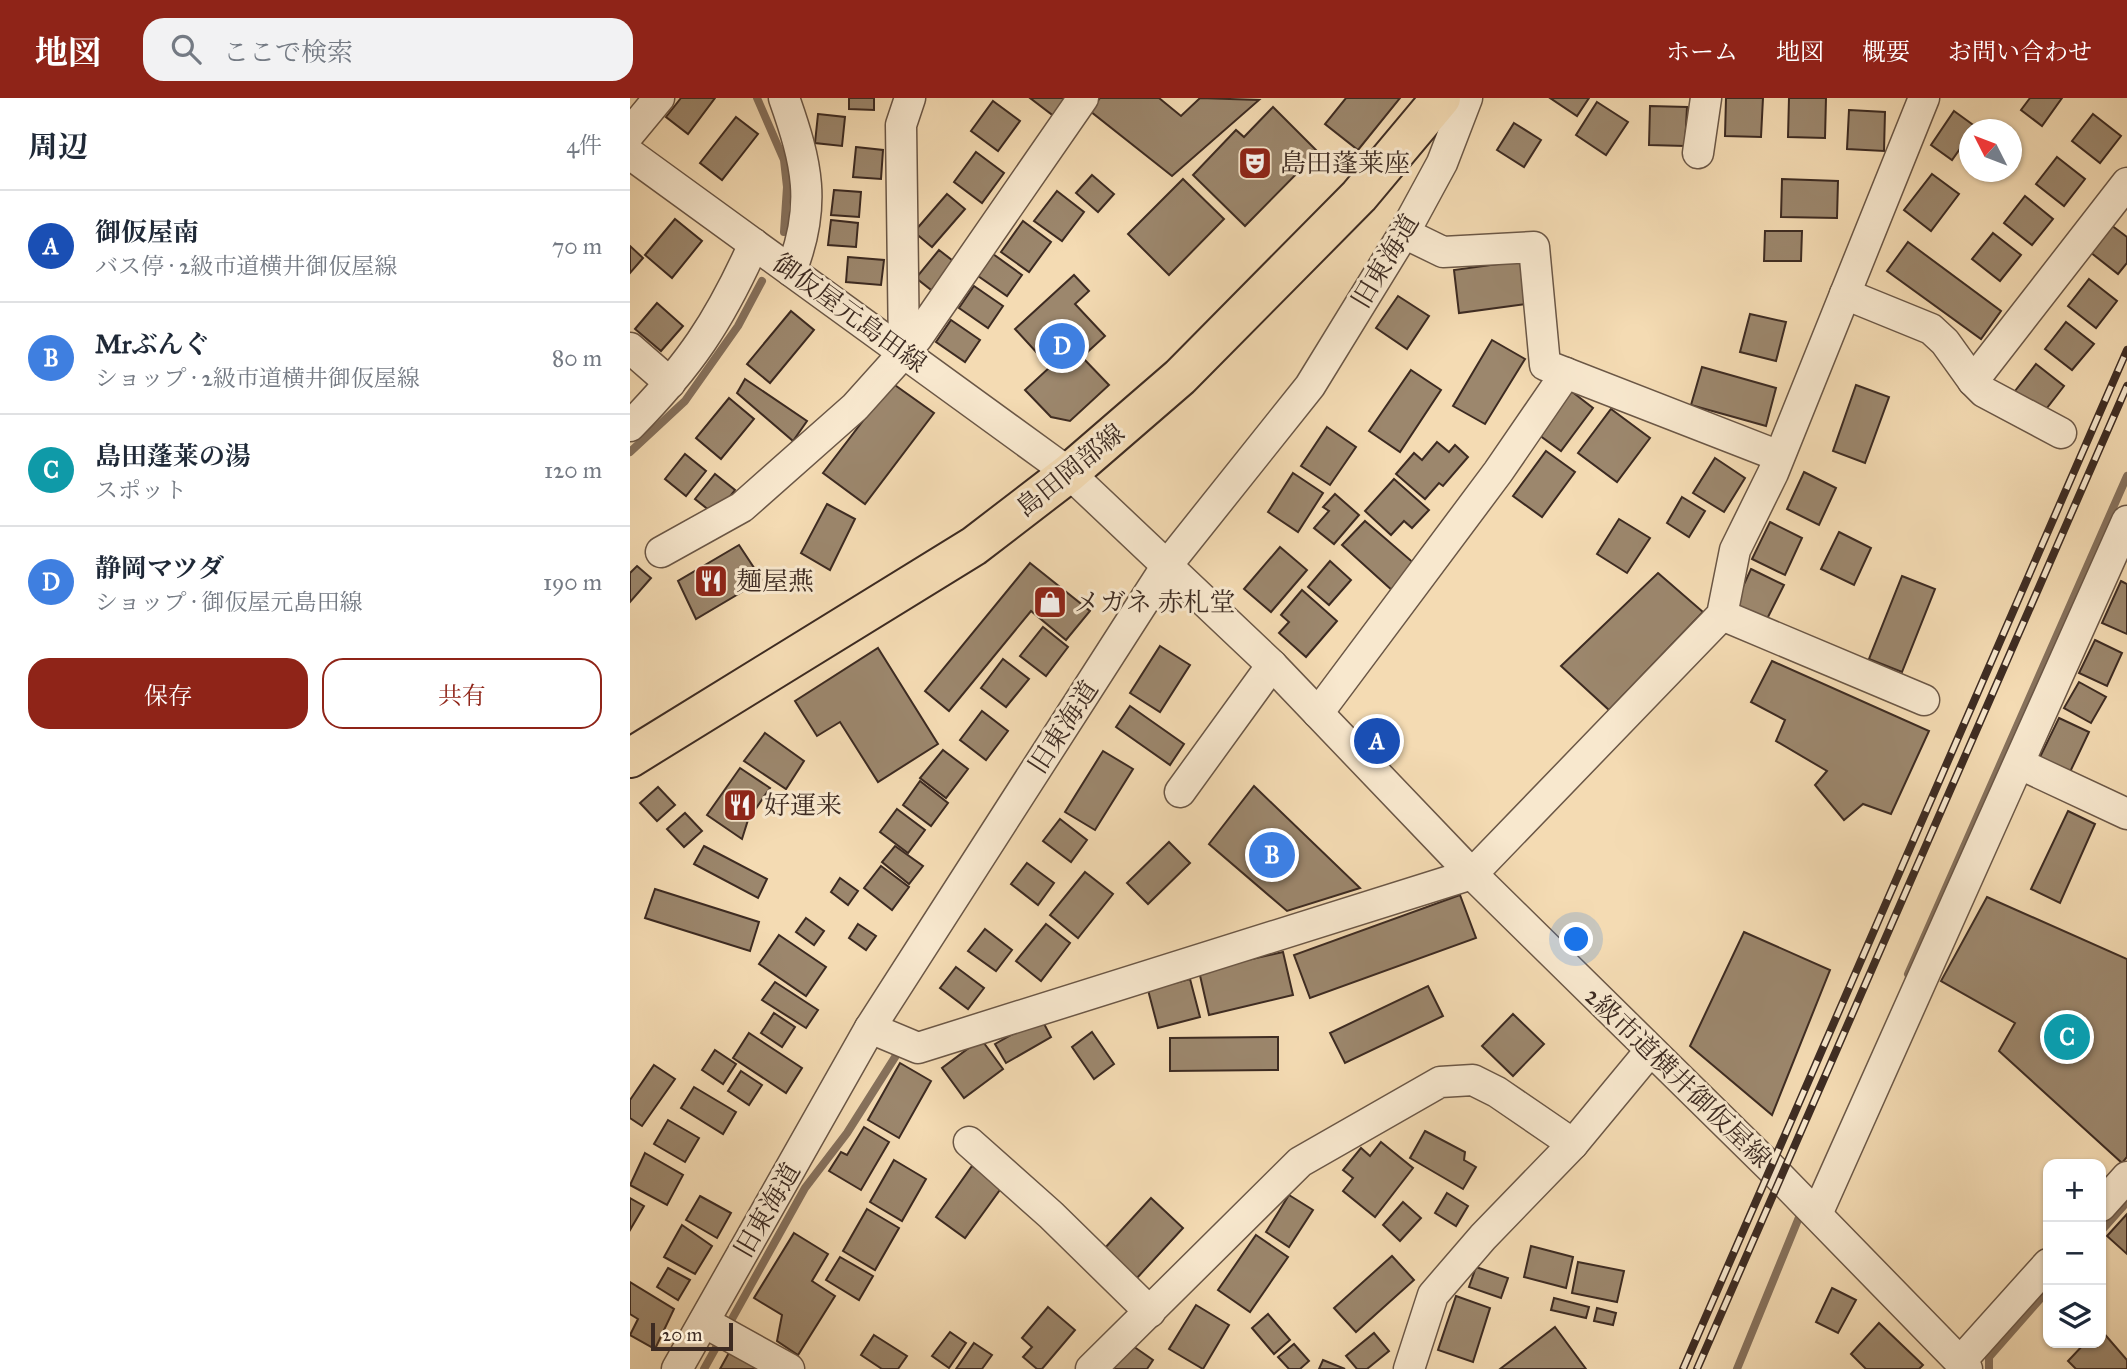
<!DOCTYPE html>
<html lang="ja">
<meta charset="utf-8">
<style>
:root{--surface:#fff;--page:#f2f2f3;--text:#1f2937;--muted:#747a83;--line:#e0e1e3;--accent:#8f2418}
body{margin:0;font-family:"IM FELL Great Primer","Noto Serif JP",serif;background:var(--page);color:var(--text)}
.controls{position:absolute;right:21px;bottom:21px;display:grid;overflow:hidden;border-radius:14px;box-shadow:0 2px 5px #0004}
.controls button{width:63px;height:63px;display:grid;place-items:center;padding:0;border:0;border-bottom:2px solid var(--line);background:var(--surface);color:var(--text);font:35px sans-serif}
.compass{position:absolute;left:1329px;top:21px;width:63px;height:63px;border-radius:50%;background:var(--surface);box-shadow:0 2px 5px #0004;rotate:312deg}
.scale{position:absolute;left:21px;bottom:18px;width:82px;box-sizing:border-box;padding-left:7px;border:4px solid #3d2b22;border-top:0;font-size:19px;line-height:24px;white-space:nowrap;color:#3d2b22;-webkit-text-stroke:5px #f8e8ce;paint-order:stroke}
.you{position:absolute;left:947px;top:842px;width:24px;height:24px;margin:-18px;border:5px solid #fff;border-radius:50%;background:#1a73e8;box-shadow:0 0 0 10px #1a73e833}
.badge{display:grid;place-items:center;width:46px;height:46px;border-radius:50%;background:var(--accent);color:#fff;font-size:23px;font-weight:700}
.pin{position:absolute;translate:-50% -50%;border:4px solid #fff;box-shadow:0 2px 7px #0006}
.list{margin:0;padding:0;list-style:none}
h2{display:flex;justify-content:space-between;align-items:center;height:91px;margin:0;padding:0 28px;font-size:30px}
h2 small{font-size:23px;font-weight:400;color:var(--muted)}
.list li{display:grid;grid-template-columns:46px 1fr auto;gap:21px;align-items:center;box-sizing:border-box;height:112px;padding:0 28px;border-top:2px solid var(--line)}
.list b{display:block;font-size:26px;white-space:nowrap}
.list p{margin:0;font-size:23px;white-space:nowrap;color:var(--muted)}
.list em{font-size:23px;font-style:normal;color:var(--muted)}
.actions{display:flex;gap:14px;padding:21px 28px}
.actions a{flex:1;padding:16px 0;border:2px solid var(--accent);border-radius:21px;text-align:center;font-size:24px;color:var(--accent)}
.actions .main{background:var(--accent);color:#fff}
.icon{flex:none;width:38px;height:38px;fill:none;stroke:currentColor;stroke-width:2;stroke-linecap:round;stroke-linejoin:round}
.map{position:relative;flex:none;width:1497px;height:1271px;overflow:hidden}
header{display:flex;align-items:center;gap:42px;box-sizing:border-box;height:98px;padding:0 35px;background:var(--accent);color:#fff}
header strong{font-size:33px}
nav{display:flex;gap:38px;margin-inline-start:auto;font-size:24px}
.search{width:490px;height:63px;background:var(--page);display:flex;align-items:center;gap:18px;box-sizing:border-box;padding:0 24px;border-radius:21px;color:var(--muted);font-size:26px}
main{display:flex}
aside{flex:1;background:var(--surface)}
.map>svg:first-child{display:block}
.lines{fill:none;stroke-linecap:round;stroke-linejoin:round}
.stream{stroke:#86715c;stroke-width:8}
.building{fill:#9c876d;stroke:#3d2b22;stroke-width:2}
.minor-casing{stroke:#6b5746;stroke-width:33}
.major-casing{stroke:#3d2b22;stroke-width:42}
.minor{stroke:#f8e8ce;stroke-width:30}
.major{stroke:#f4dbb3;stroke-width:38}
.rail-casing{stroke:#3d2b22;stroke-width:8}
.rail{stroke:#f8e8ce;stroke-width:5;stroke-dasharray:16;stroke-linecap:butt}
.labels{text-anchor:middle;stroke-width:6;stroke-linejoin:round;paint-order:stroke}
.poi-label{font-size:26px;fill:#3d2b22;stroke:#f8e8ce;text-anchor:start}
.street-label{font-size:26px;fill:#3d2b22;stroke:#f8e8ce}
</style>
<header>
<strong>地図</strong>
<div class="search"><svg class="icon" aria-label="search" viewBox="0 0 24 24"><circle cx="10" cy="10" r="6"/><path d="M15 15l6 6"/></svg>ここで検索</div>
<nav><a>ホーム</a><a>地図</a><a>概要</a><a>お問い合わせ</a></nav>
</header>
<main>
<aside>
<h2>周辺<small>4件</small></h2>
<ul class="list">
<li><span class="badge" style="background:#1a4fb4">A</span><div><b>御仮屋南</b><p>バス停 · 2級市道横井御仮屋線</p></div><em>70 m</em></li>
<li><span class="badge" style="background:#3f7fe0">B</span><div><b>Mrぶんぐ</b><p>ショップ · 2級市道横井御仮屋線</p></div><em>80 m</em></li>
<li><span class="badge" style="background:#0f9aa8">C</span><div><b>島田蓬莱の湯</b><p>スポット</p></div><em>120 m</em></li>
<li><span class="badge" style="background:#3f7fe0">D</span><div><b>静岡マツダ</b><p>ショップ · 御仮屋元島田線</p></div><em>190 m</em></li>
</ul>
<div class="actions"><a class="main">保存</a><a>共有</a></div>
</aside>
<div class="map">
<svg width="1497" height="1271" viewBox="0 0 1497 1271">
<rect width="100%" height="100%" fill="#f4dbb3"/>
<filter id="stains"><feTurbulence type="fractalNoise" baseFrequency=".00286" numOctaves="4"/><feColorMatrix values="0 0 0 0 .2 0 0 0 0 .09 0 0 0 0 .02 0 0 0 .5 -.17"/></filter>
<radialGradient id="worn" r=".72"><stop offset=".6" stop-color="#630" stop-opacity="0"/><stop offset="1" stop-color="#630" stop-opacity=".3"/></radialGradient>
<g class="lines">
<!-- stream -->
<g class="stream">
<polyline points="127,0 154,62 157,89 154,134"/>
<polyline points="0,354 55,303 108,228 132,183"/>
<polyline points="1278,876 1497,378"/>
<polyline points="1471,1133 1497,1104"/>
<polyline points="74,1271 175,1090 217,1035 267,956"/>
<polyline points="1107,1271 1172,1112"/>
<polyline points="1359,1271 1359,1259 1418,1192"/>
</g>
</g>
<!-- building -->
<g class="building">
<polygon points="51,0 85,0 58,36 36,19"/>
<polygon points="219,0 244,0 244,12 219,11"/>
<polygon points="400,0 440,0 425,19"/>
<polygon points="470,0 529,0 551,18 570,0 629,2 542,78 460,13"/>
<polygon points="716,0 770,0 728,52 695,26"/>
<polygon points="920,0 959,0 947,18"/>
<polygon points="1096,0 1133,0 1131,39 1095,38"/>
<polygon points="1159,0 1196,0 1195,40 1158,39"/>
<polygon points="1400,0 1432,0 1412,28 1391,12"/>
<polygon points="363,3 390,23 368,53 341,33"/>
<polygon points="967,4 998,24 976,57 946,37"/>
<polygon points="1020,8 1057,9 1055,48 1019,47"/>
<polygon points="643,9 688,54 615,128 563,77 606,32 614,39"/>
<polygon points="1219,12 1255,14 1254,53 1217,51"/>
<polygon points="1324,13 1346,29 1339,32 1339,38 1322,62 1301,47"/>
<polygon points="188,16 215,19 212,48 185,45"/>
<polygon points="1463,16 1491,38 1470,65 1442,43"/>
<polygon points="106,19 128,36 92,82 70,65"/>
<polygon points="884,25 911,42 894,69 867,52"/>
<polygon points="226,49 253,52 251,81 223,79"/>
<polygon points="346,54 374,75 352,105 324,84"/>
<polygon points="1427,59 1455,81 1434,108 1406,86"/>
<polygon points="1302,76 1329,96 1301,133 1274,112"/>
<polygon points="462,77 484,96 468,114 446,95"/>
<polygon points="553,81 594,121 539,177 498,136"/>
<polygon points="1152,81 1208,83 1207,120 1151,119"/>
<polygon points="204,92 231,94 229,119 201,117"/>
<polygon points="427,93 454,114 432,143 404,123"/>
<polygon points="317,96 335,111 302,149 284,134"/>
<polygon points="1395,98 1423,121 1402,147 1374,125"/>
<polygon points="45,121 72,143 42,180 15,157"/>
<polygon points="201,122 228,125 226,149 198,147"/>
<polygon points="393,123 421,144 399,174 371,154"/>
<polygon points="1481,127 1497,139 1497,165 1488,176 1460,154"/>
<polygon points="1135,133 1172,133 1171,163 1134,163"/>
<polygon points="1363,135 1391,157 1370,183 1342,161"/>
<polygon points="1278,144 1371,213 1351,241 1257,173"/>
<polygon points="0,148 13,160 0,175"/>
<polygon points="309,152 327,166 305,195 286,180"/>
<polygon points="363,156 392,177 377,198 348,178"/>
<polygon points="218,159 254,162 251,187 216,184"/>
<polygon points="890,163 896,206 829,215 824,172"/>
<polygon points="444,177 459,193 445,206 475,238 452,259 479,287 440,323 421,319 395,292 420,269 385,231"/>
<polygon points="1459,181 1487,203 1466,230 1438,208"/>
<polygon points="344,188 373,208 358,230 329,210"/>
<polygon points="768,198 799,218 777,251 746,230"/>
<polygon points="27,205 53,228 31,253 5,231"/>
<polygon points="161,213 184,232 140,285 117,266"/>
<polygon points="1120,216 1156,224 1146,263 1110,254"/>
<polygon points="321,222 350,242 335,264 306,244"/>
<polygon points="1436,224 1464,246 1442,272 1415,251"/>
<polygon points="862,242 895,261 855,326 823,308"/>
<polygon points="1406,266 1434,288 1413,315 1385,293"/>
<polygon points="1072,269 1146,290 1136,328 1061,307"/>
<polygon points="781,272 811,292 770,354 739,333"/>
<polygon points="115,281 177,323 163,343 107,295"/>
<polygon points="262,285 304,315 235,406 193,375"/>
<polygon points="1226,287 1259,299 1235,365 1203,353"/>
<polygon points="941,293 963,310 931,353 909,337"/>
<polygon points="99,300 124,321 91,361 66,340"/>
<polygon points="981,311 1020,340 987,384 948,355"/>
<polygon points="697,329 726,349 700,387 671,368"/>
<polygon points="807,344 819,354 825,347 838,359 813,388 809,385 795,401 766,376 784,355 792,362"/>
<polygon points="916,353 945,374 912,419 883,398"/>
<polygon points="55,356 76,373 56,398 35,381"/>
<polygon points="1085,360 1115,380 1094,414 1063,395"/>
<polygon points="1174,374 1206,390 1189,427 1157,411"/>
<polygon points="663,375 693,395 668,434 638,414"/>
<polygon points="85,376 105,392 85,417 65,401"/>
<polygon points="764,381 799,412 782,430 774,423 761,437 735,413"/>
<polygon points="705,396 729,417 704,446 684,430 699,413 693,409"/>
<polygon points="1052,399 1075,413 1059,439 1037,425"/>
<polygon points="197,406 225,421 200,472 171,455"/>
<polygon points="989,421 1020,440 997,475 967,456"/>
<polygon points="735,423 786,467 764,494 712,447"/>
<polygon points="1140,424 1172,440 1155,477 1122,461"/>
<polygon points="1209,434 1241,450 1224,487 1191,471"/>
<polygon points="109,447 132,482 66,521 48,483"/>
<polygon points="650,449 677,472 641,514 614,491"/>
<polygon points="700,463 721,482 699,507 678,489"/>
<polygon points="400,465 460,513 436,542 401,513 319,613 295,593"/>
<polygon points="7,468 21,480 0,504 0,475"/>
<polygon points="1121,471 1154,487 1136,523 1104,508"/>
<polygon points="1028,475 1073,514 979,612 931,568"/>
<polygon points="1272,478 1305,491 1272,574 1239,561"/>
<polygon points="1491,483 1497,486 1497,536 1472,525"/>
<polygon points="672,492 707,523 676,559 649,535 659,524 651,517"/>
<polygon points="413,529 438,549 416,578 390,558"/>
<polygon points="1465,542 1492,555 1477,588 1449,575"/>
<polygon points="530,548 560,567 530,614 500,595"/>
<polygon points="248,550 308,646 248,684 210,624 187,638 165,603"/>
<polygon points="373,561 399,581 376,609 351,590"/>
<polygon points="1142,563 1299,633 1261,716 1233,706 1214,722 1185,687 1197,673 1146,643 1155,622 1121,604"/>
<polygon points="1449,584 1476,599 1461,625 1434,610"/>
<polygon points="500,608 554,646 540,667 486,629"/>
<polygon points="352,613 378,633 356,662 330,642"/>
<polygon points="1429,620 1459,634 1440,674 1410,659"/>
<polygon points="135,635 174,663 156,691 114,663"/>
<polygon points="313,652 338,671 316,700 290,680"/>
<polygon points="473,653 503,671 465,732 435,714"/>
<polygon points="110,670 140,690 118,722 112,741 77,717"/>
<polygon points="290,683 318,705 301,728 273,707"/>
<polygon points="624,688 730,790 657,813 579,746"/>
<polygon points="28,689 45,707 27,723 10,705"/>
<polygon points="267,711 295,732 278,755 250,734"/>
<polygon points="1438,713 1465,726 1430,805 1401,791"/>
<polygon points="55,715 72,733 54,749 37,731"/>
<polygon points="430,721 457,742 441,764 413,743"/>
<polygon points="539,744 560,765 518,806 497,785"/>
<polygon points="74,748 137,781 128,800 64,766"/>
<polygon points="265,748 293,768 279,786 252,764"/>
<polygon points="397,765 424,785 408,807 381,786"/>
<polygon points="251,768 279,789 262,812 234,790"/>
<polygon points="455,774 483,796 448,840 420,817"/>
<polygon points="210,780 228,793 218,807 201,794"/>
<polygon points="25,791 129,824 120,853 15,820"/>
<polygon points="830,797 846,840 680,900 664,857"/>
<polygon points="1357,799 1497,861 1497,1059 1492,1065 1369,953 1385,925 1311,883"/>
<polygon points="176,820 194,833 184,847 166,834"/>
<polygon points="228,826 246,838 236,852 219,840"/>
<polygon points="416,826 440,845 411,883 386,863"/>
<polygon points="355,831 382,852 366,873 338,853"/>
<polygon points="1114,834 1200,872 1142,1017 1060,948"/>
<polygon points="149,837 196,869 176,898 129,866"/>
<polygon points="653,854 663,897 579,917 569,873"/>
<polygon points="326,869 354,890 338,911 310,890"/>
<polygon points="560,881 570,919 528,930 518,892"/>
<polygon points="145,884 188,912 176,930 132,902"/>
<polygon points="798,888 813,918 715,965 700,935"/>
<polygon points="144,915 165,929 152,949 131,935"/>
<polygon points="883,916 914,946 883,978 852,948"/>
<polygon points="411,920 421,939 376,965 365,946"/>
<polygon points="462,934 484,966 464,981 442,949"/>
<polygon points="119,935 172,970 156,995 103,960"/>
<polygon points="648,939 648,972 540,973 540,940"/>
<polygon points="351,941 373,971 334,1000 312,970"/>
<polygon points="85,952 106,966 93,986 72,972"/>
<polygon points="270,965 301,983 269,1040 238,1022"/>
<polygon points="24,967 45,981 12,1028 0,1020 0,1002"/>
<polygon points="111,973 132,987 119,1007 98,993"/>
<polygon points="64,989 106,1014 93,1036 51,1010"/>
<polygon points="38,1022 69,1040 55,1064 24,1046"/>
<polygon points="234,1029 259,1044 231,1092 199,1073 211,1054 217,1057"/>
<polygon points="795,1033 835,1054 834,1062 846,1069 833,1091 780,1060"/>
<polygon points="751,1044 783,1070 745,1119 713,1093 723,1080 713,1072 731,1050 740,1058"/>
<polygon points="15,1055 53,1077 37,1107 0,1087"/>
<polygon points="264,1062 296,1081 272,1123 240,1104"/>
<polygon points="342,1068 372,1089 335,1140 306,1119"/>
<polygon points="817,1095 838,1108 826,1128 805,1115"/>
<polygon points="659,1097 683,1112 659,1149 636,1134"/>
<polygon points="70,1098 101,1115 87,1140 56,1122"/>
<polygon points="0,1100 14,1108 0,1132"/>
<polygon points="521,1100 553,1130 506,1181 474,1151"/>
<polygon points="773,1104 791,1120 770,1143 753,1127"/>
<polygon points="237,1111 269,1130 245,1172 213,1153"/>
<polygon points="1497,1116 1497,1156 1477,1138"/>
<polygon points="52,1127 82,1148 65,1176 34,1159"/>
<polygon points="164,1135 198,1156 182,1183 205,1198 168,1257 147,1243 152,1217 124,1200"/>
<polygon points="626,1137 658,1159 620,1214 588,1192"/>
<polygon points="901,1148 943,1159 936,1190 894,1179"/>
<polygon points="762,1158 784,1182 726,1234 704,1210"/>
<polygon points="210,1159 243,1178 229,1202 196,1182"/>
<polygon points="948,1164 994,1173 987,1204 942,1195"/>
<polygon points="846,1169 878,1180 871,1200 839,1189"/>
<polygon points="38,1170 60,1182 48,1202 27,1189"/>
<polygon points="0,1184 44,1211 25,1251 0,1237 8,1221 0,1216"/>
<polygon points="1202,1190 1226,1202 1208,1235 1186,1224"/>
<polygon points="826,1198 860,1210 843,1264 808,1252"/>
<polygon points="924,1200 959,1209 956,1220 921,1212"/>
<polygon points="566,1207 599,1227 573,1271 539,1251"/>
<polygon points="418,1209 445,1232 412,1271 407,1271 393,1259 402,1249 392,1240"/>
<polygon points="967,1210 986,1215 983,1227 964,1223"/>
<polygon points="638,1216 660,1242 644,1256 622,1230"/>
<polygon points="1249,1225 1293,1267 1289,1271 1236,1271 1221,1256"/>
<polygon points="925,1229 956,1271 870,1271"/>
<polygon points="1471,1232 1497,1262 1497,1271 1446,1271 1438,1263 1455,1245 1471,1245"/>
<polygon points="320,1234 336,1245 319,1270 302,1258"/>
<polygon points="744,1235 759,1253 737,1271 727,1271 716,1258"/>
<polygon points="244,1237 277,1258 268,1271 252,1271 231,1257"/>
<polygon points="344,1245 362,1257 352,1271 326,1271"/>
<polygon points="500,1246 523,1262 517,1271 483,1271"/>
<polygon points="664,1246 679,1263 670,1271 659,1271 648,1259"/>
<polygon points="100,1253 130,1271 90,1271"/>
<polygon points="693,1262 715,1271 689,1271"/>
</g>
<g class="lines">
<!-- minor casing -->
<g class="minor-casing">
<g id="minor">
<path d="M154,0C177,65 187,107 161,173"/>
<polyline points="0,35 29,0"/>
<polyline points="1068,55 1076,0"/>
<polyline points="0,56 439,375 642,567 842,776 1141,1070 1337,1271"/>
<polyline points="774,135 813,154 904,149 915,267 1149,358"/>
<polyline points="1215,196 1301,231 1315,244 1343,283 1354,294 1431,335"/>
<polyline points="0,250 40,285"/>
<polyline points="274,254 271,27 280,0"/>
<polyline points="1343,283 1497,85"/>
<path d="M0,328C60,267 89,224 124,146"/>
<polyline points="31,454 112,409 225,309 287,240 453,0"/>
<polyline points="1092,517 1294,602"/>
<polyline points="688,615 868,374 936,275"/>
<polyline points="1390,666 1497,716"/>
<polyline points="550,694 642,567"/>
<polyline points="240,930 288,950 842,776 1092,517 1105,452 1143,375 1294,0"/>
<polyline points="339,1044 421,1117 520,1214"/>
<polyline points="1471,1108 1497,1079"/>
<polyline points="1187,1116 1497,423"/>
<polyline points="74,1224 159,1271"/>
<polyline points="1330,1264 1418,1166"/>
<polyline points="47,1271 240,930 516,500 538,466 680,288 774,135 812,65 837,0"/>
<polyline points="461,1271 670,1064 810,984 843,982 867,994 943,1046"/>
<polyline points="779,1271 803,1197 853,1139 943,1046 1020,953"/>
</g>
</g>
<!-- major casing -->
<g class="major-casing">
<polyline id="major" points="0,660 344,448 439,375 550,279 729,98 811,0"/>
</g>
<!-- minor -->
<use href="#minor" class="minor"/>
<!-- major -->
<use href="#major" class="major"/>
<!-- rail casing -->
<g class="rail-casing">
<g id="rail">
<polyline points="1053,1271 1497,252"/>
<polyline points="1067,1271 1497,288"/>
</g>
</g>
<!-- rail -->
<use href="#rail" class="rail"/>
</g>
<!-- icons -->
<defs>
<g id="theatre-square" transform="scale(1.75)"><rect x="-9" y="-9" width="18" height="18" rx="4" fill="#8f2418" stroke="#f8e8ce"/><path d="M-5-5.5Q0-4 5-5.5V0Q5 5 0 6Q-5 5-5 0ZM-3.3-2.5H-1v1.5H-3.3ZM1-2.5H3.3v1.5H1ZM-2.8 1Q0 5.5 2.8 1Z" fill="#fff"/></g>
<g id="restaurant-square" transform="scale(1.75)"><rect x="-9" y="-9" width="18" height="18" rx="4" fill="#8f2418" stroke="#f8e8ce"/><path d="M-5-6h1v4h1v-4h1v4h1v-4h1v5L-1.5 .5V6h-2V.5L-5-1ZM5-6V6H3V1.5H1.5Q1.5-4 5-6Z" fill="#fff"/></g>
<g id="shop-square" transform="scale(1.75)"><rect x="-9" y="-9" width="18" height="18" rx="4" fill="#8f2418" stroke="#f8e8ce"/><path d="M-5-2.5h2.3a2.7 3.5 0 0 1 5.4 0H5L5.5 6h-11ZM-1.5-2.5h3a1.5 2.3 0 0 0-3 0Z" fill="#fff"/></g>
</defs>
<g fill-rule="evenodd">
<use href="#theatre-square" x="625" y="65"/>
<use href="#restaurant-square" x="81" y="483"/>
<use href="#shop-square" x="420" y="504"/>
<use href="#restaurant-square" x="110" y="707"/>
</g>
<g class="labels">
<!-- poi labels -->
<g class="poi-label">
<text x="650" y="74">島田蓬莱座</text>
<text x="106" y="492">麺屋燕</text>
<text x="444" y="513">メガネ 赤札堂</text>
<text x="134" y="716">好運来</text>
</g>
<!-- street labels -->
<g class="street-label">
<text transform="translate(755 163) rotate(-59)" y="9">旧東海道</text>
<text transform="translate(220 215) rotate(36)" y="9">御仮屋元島田線</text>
<text transform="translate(440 372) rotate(-39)" y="9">島田岡部線</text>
<text transform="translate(433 629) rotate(-57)" y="9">旧東海道</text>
<text transform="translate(1048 979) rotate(44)" y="9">2級市道横井御仮屋線</text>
<text transform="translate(137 1112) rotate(-60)" y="9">旧東海道</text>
</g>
</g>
<rect width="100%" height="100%" filter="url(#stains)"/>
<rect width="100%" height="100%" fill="url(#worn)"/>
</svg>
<div class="controls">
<button>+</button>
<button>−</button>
<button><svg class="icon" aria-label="layers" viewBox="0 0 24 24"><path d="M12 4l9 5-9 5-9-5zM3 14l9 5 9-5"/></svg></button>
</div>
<svg class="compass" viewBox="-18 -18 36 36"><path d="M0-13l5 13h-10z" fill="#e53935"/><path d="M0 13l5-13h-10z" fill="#747a83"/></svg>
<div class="scale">20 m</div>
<div class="you"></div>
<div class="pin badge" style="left:747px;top:643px;background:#1a4fb4">A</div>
<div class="pin badge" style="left:642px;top:757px;background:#3f7fe0">B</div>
<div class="pin badge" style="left:1437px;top:939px;background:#0f9aa8">C</div>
<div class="pin badge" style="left:432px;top:248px;background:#3f7fe0">D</div>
</div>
</main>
